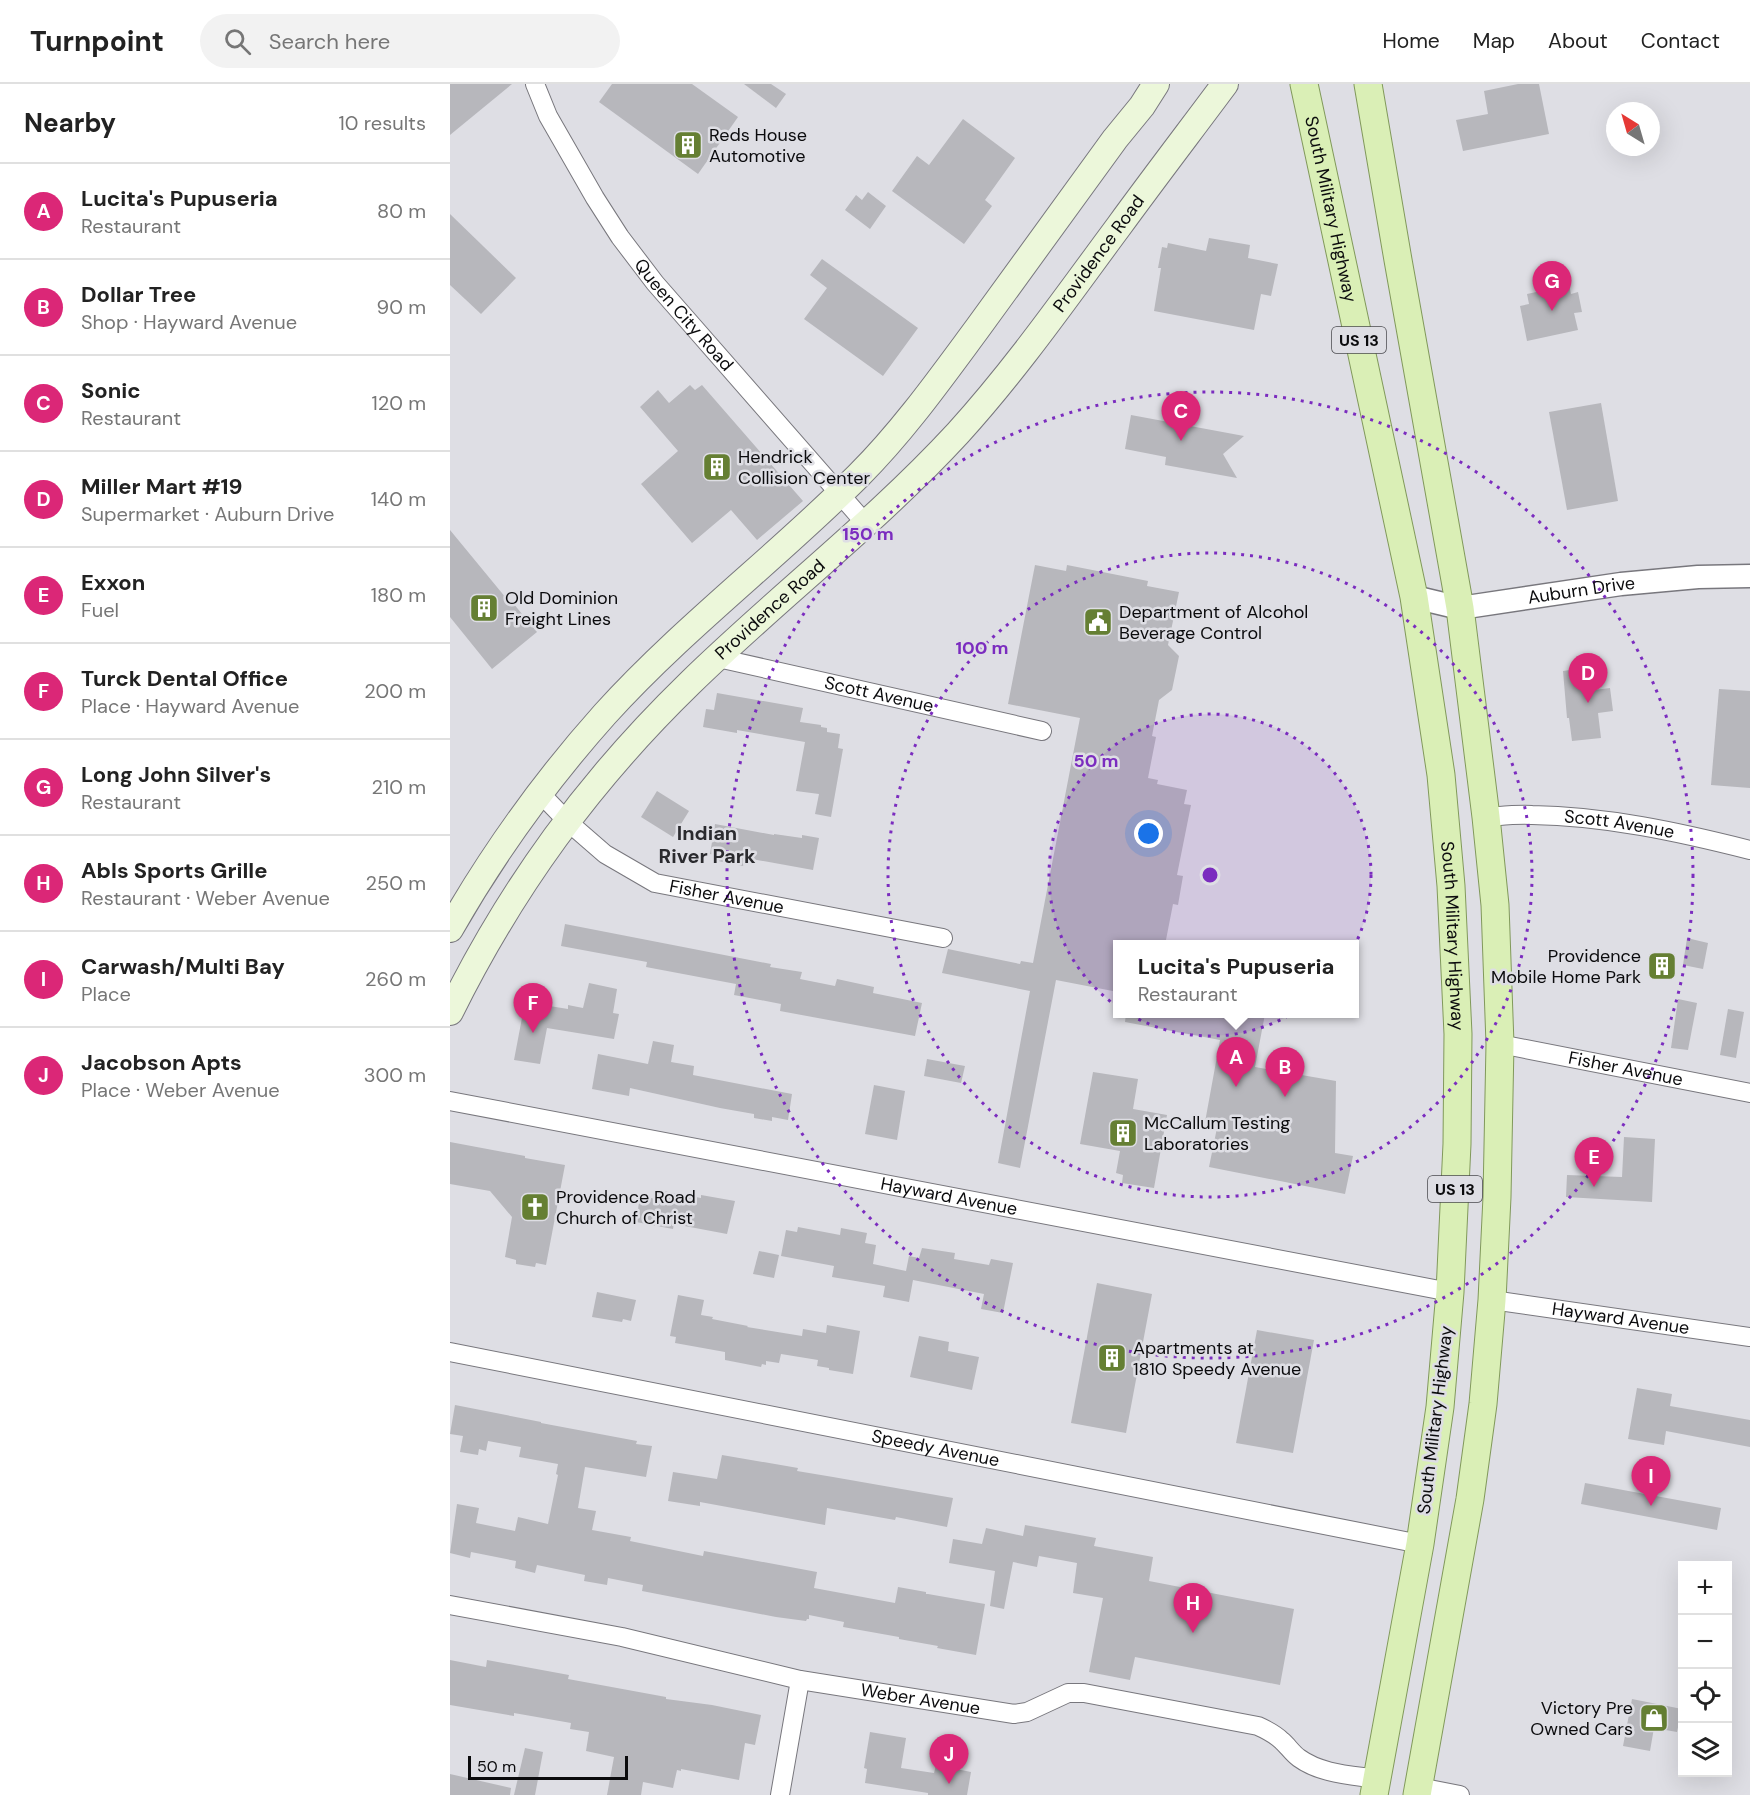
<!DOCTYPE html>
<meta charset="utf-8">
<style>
:root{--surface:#fff;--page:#f2f2f2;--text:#222;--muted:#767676;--line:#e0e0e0;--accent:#db2777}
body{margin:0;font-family:"DM Sans",sans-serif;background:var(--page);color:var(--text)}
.controls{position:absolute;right:18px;bottom:18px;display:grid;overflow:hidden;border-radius:0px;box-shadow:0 6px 24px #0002}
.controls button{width:54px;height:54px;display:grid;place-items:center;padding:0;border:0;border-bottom:2px solid var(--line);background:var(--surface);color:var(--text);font:30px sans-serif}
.compass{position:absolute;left:1156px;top:18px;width:54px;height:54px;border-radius:50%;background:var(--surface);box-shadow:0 6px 24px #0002;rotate:323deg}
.scale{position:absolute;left:18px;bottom:15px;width:160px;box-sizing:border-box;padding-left:6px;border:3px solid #0b0b0d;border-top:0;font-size:16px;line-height:21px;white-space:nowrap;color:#0b0b0d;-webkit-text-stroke:4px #dedee4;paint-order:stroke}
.you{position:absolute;left:699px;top:750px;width:21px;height:21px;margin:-15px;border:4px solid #fff;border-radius:50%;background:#1a73e8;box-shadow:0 0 0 9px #1a73e833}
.badge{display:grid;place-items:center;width:39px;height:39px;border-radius:50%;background:var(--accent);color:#fff;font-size:20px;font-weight:700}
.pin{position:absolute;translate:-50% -50px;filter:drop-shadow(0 2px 3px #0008)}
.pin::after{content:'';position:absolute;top:32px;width:21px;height:18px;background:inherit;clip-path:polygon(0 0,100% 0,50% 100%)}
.popup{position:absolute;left:663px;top:856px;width:246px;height:78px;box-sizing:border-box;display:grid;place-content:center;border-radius:0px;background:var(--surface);filter:drop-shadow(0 2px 4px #0005);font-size:20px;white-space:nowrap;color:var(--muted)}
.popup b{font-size:22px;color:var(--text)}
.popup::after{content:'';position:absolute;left:50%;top:100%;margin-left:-12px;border:12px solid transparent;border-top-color:var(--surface)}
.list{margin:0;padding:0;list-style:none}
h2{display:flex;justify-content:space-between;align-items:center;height:78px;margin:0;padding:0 24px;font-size:26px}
h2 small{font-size:20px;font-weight:400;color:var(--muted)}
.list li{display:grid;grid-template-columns:39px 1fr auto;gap:18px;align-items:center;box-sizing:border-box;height:96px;padding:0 24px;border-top:2px solid var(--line)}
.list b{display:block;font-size:22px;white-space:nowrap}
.list p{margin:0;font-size:20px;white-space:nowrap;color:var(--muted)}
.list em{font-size:20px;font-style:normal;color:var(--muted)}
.icon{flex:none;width:33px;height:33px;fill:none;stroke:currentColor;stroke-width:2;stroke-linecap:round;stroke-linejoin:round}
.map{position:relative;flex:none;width:1300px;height:1711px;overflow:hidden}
header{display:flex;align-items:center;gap:36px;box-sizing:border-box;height:84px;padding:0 30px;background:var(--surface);border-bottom:2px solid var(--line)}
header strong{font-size:28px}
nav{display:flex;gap:33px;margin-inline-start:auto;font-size:21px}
.search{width:420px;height:54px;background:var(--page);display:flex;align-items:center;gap:15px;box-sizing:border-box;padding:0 21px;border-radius:33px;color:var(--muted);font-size:22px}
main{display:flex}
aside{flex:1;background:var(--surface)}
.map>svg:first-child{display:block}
.building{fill:#b7b7bc}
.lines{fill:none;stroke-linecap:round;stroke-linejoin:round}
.minor-casing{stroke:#78777d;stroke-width:20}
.tertiary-casing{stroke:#78777d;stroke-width:25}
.secondary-casing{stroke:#78777d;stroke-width:28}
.primary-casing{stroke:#81995b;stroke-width:29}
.minor{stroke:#fff;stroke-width:18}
.tertiary{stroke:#fff;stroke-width:22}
.secondary{stroke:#ecf7da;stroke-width:26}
.primary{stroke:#daefb6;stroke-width:27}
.ring{fill:none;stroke:#7b2cbf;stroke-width:3;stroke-dasharray:3 6}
.labels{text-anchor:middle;stroke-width:5;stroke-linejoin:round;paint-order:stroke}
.shield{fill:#dedee4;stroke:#4a4a4e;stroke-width:1.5}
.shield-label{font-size:16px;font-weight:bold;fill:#0b0b0d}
.poi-label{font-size:18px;fill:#0b0b0d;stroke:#dedee4;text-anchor:start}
.street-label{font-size:18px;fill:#0b0b0d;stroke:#dedee4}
.neighbourhood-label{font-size:20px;font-weight:bold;fill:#2a2a2e;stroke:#dedee4}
.centre{fill:#7b2cbf;stroke:#dedee4;stroke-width:3}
.ring-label{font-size:18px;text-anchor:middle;font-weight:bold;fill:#7b2cbf;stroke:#dedee4;stroke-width:5;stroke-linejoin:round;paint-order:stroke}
</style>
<header>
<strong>Turnpoint</strong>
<div class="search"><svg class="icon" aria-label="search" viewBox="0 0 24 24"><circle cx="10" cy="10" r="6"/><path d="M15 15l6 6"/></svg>Search here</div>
<nav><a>Home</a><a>Map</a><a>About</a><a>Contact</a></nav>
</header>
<main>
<aside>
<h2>Nearby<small>10 results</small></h2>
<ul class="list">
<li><span class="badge">A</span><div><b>Lucita's Pupuseria</b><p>Restaurant</p></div><em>80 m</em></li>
<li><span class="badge">B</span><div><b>Dollar Tree</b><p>Shop · Hayward Avenue</p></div><em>90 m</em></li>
<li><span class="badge">C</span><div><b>Sonic</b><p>Restaurant</p></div><em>120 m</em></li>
<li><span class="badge">D</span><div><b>Miller Mart #19</b><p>Supermarket · Auburn Drive</p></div><em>140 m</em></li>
<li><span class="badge">E</span><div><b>Exxon</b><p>Fuel</p></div><em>180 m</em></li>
<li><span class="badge">F</span><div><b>Turck Dental Office</b><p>Place · Hayward Avenue</p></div><em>200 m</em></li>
<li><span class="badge">G</span><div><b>Long John Silver's</b><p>Restaurant</p></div><em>210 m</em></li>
<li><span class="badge">H</span><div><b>Abls Sports Grille</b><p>Restaurant · Weber Avenue</p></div><em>250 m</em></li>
<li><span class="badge">I</span><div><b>Carwash/Multi Bay</b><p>Place</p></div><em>260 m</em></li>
<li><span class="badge">J</span><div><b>Jacobson Apts</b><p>Place · Weber Avenue</p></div><em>300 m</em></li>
</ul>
</aside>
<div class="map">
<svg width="1300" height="1711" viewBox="0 0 1300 1711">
<rect width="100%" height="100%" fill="#dedee4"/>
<!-- building -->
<g class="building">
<polygon points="0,0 62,0 0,51"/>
<polygon points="162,0 242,0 288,33 248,90 149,18"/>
<polygon points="294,0 321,0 336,10 326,24"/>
<polygon points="1068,0 1089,0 1099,50 1013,67 1006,36 1038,30 1034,7"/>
<polygon points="513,35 565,74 535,116 542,122 514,160 442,107 467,72 479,81"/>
<polygon points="418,108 436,122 420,145 395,126 406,111 412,116"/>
<polygon points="0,130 66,194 31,230 0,201"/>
<polygon points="759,154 800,161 798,174 828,180 821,212 811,210 804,246 704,227 711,184 708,184 712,163 717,164 718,159 756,167"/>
<polygon points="372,175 468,244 433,292 354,235 377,204 360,191"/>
<polygon points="1119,201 1121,210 1128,208 1132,228 1124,229 1128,246 1077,257 1070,222 1079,220 1077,210"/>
<polygon points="240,301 245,306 252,301 353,417 307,456 281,426 242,459 191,400 228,367 190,323 208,306 219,319"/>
<polygon points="1151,319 1168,417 1117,426 1099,328"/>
<polygon points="681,331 794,352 773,370 787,394 715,381 716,373 675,365"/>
<polygon points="0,446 56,514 58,513 87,548 42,585 0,533"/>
<polygon points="585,481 616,487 617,481 698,497 697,502 729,508 718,561 729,572 722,606 709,616 702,652 706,653 698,694 708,696 707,700 737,706 734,720 741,721 727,791 733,792 728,821 723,820 715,861 668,861 668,908 606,896 570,1084 548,1079 580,907 492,889 498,865 570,880 571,877 583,879 630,634 558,620"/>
<polygon points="1141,583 1144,606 1160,604 1163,627 1148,629 1151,654 1122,657 1119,634 1117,634 1113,587"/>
<polygon points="1269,605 1300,607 1300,704 1261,701"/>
<polygon points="267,609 353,624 350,638 371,641 371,643 377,644 377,648 390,650 388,664 393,665 381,733 365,730 369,710 346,707 355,658 287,646 287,649 253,643 256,625 264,626"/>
<polygon points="207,707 239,727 223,753 191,733"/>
<polygon points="265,740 324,751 324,750 352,754 352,751 369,754 363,786 296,774 293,782 268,777 269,772 260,770"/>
<polygon points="115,840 321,880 320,883 352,888 350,895 385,902 387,895 424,903 423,909 472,919 465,952 330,927 331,920 284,911 286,900 196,883 197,878 111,862"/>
<polygon points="1237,854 1258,859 1253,885 1233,881"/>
<polygon points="139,899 167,905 163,929 169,930 164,955 97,944 90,980 64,976 75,918 118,925 118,921 133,924"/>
<polygon points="1228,915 1247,919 1238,966 1221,964"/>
<polygon points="1278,925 1294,928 1286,974 1270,971"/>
<polygon points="676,930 815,930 805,983 886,997 885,1069 903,1072 895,1110 759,1083 768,1039 755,1038 770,956 675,938"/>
<polygon points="203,957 224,961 221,978 244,982 243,991 342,1010 338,1036 322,1033 322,1037 304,1034 304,1030 270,1024 180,1004 179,1012 142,1005 148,970 198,980"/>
<polygon points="477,975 515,982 511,999 474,992"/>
<polygon points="643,988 688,995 683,1025 717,1031 704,1104 672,1099 673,1091 666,1089 670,1067 630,1060"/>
<polygon points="424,1001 455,1007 447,1056 415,1050"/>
<polygon points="1174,1053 1205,1055 1202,1118 1116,1113 1117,1091 1172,1093"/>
<polygon points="0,1058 75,1072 75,1074 115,1081 96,1181 86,1179 85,1183 66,1180 66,1176 55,1173 62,1133 40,1107 0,1100"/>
<polygon points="213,1107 251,1114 251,1111 285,1117 277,1150 224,1140 223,1145 186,1138 190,1112 211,1116"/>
<polygon points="348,1143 390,1151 391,1144 417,1149 415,1159 426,1161 423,1180 456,1187 459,1172 469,1174 472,1164 505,1169 504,1175 539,1181 541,1175 563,1179 553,1229 531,1225 534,1210 463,1196 459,1218 433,1213 435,1202 382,1193 384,1182 331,1172 336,1146 347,1148"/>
<polygon points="309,1167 329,1171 324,1194 303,1190"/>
<polygon points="647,1199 702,1210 676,1349 621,1339"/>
<polygon points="147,1208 186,1216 181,1237 173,1235 172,1238 142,1233"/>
<polygon points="228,1211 254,1216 251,1231 263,1233 262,1235 298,1242 297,1243 352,1252 353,1245 376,1249 377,1241 410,1247 403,1290 379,1286 379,1284 367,1282 368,1276 331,1270 329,1279 316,1277 316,1281 312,1280 311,1283 275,1276 275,1268 225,1259 226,1253 220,1252"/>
<polygon points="807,1246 864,1256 843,1369 786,1359"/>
<polygon points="469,1252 499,1258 498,1267 529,1273 522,1306 460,1293"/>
<polygon points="1187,1304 1222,1310 1220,1322 1300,1336 1300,1363 1216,1347 1214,1361 1178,1355"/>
<polygon points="5,1321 91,1338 91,1339 187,1357 186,1360 202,1362 196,1393 135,1383 128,1424 146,1427 142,1446 181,1453 180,1457 253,1472 254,1467 367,1488 364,1504 445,1519 448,1503 476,1508 476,1510 478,1510 535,1520 526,1571 487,1564 488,1562 449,1555 449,1553 393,1543 394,1538 359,1531 359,1535 357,1535 356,1537 326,1533 192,1507 193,1501 158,1494 157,1501 134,1497 135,1491 87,1481 85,1489 65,1484 66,1477 21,1468 20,1474 0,1469 7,1420 29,1424 26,1439 65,1447 68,1433 98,1440 108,1391 106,1390 108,1380 69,1373 71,1363 38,1357 36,1367 29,1365 28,1371 10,1368 13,1352 0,1350"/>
<polygon points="272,1371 348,1384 347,1387 383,1393 503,1414 497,1443 446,1433 445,1436 377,1424 375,1441 250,1418 250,1422 218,1417 223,1388 267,1395"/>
<polygon points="1135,1399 1271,1424 1267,1446 1131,1420"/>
<polygon points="575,1441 646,1454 644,1462 703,1473 699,1497 844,1525 830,1601 685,1573 680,1596 639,1588 653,1514 623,1509 627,1479 589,1472 587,1483 563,1478 554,1525 540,1522 545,1487 499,1479 503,1455 532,1460 536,1444 573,1452"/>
<polygon points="0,1576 36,1583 37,1576 119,1591 118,1595 216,1613 216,1615 262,1621 311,1631 305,1661 295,1659 289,1696 231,1685 231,1687 227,1686 223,1704 193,1698 191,1711 157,1711 164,1673 136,1667 139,1648 120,1645 121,1639 64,1629 64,1632 0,1621"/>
<polygon points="1182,1615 1232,1625 1227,1648 1204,1644 1200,1667 1173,1662"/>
<polygon points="420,1648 456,1654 451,1684 484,1689 486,1681 521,1688 517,1711 478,1711 478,1709 415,1699 417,1685 414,1684"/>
<polygon points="75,1664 93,1668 85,1711 64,1711"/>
<polygon points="0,1690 61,1704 60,1711 0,1711"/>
</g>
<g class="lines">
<!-- minor casing -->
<g class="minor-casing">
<g id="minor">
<path id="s1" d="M85,0L98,32L145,114L170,153L205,199L416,440"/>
<path id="s2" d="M268,574L592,647"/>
<path id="s3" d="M90,709L117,737L155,770L205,799L493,854"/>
<path id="s4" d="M1036,733C1051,732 1067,730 1082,731C1155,732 1229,748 1300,766"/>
<path id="s5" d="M1050,960L1300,1009"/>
<path id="s6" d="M0,1017L1000,1208"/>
<path id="s7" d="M1042,1216L1300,1253"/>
<path id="s8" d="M0,1268L970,1460"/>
<path id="s9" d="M0,1521L172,1553L350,1596L564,1630L577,1628L618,1609H634L808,1642C817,1646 825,1650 832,1657C838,1662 842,1669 849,1674C871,1690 901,1691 927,1695"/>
<polyline points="969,1703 1010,1711"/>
<polyline points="330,1711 350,1596"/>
</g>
</g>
<!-- tertiary casing -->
<g class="tertiary-casing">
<g id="tertiary">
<path id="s10" d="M964,513L1010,524L1171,500L1248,493L1300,492"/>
</g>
</g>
<!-- secondary casing -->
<g class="secondary-casing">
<g id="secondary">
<path d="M0,845C44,768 96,696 155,630C233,544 327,473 409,391C453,347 490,295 527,245C573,182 619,119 665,55L692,22L706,0"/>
<path id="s11" d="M0,928C62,803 139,697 240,599C327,514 425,439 508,349C567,284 617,212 669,142C704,94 740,47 775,0"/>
</g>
</g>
<!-- primary casing -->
<g class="primary-casing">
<g id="primary">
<path id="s12" d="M854,0L964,513L991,691L1001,802L1008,950L1007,1060L1000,1208L990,1323L970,1460L924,1711"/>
<polyline points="918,0 948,176 1010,524 1036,733 1045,821 1050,960 1047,1113 1042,1216 1033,1320 1020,1415 967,1711"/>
</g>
</g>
<!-- minor -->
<use href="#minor" class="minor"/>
<!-- tertiary -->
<use href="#tertiary" class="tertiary"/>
<!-- secondary -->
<use href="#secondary" class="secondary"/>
<!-- primary -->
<use href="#primary" class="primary"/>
</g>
<!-- distance rings -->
<circle cx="760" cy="791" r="161" fill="#7b2cbf" fill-opacity=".12"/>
<g class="ring">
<circle cx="760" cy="791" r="161"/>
<circle cx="760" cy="791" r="322"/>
<circle cx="760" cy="791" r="483"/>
</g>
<!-- icons -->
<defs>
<g id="building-square" transform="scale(1.5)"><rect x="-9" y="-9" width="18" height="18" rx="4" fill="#657f33" stroke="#dedee4"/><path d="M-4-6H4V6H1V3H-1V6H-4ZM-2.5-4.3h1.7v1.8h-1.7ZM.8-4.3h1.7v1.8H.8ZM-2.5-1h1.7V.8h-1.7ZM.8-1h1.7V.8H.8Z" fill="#fff"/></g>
<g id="civic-square" transform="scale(1.5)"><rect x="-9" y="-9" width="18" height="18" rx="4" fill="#657f33" stroke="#dedee4"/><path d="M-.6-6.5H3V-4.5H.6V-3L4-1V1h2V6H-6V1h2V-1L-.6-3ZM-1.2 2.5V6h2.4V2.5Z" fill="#fff"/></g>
<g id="church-square" transform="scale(1.5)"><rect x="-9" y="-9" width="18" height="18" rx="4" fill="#657f33" stroke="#dedee4"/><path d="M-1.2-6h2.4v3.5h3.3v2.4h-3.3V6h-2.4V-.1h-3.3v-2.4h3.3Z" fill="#fff"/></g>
<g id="shop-square" transform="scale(1.5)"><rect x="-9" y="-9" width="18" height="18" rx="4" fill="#657f33" stroke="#dedee4"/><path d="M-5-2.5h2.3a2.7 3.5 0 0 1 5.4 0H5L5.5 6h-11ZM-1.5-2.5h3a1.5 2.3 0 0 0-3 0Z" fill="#fff"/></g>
</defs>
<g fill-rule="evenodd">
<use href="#building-square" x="238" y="61"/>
<use href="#building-square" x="267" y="383"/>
<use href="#building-square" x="34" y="524"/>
<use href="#civic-square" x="648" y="538"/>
<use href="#building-square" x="1212" y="882"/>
<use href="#building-square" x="673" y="1049"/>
<use href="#church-square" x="85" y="1123"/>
<use href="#building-square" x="662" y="1274"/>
<use href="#shop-square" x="1204" y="1634"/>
</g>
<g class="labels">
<!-- shield labels -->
<g class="shield">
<rect x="882" y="243" width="54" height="26" rx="4.5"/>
<rect x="978" y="1092" width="54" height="26" rx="4.5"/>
</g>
<g class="shield-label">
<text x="909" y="262">US 13</text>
<text x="1005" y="1111">US 13</text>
</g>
<!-- poi labels -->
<g class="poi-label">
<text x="259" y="57">Reds House<tspan x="259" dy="21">Automotive</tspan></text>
<text x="288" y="379">Hendrick<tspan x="288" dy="21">Collision Center</tspan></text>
<text x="55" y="520">Old Dominion<tspan x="55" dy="21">Freight Lines</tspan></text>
<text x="669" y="534">Department of Alcohol<tspan x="669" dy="21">Beverage Control</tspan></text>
<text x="1191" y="878" text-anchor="end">Providence<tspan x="1191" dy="21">Mobile Home Park</tspan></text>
<text x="694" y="1045">McCallum Testing<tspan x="694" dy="21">Laboratories</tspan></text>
<text x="106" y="1119">Providence Road<tspan x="106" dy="21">Church of Christ</tspan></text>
<text x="683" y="1270">Apartments at<tspan x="683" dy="21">1810 Speedy Avenue</tspan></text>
<text x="1183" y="1630" text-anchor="end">Victory Pre<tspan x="1183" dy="21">Owned Cars</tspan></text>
</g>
<!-- street labels -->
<g class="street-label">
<text dy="6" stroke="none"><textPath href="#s12" startOffset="128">South Military Highway</textPath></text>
<text dy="6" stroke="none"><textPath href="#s11" startOffset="1004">Providence Road</textPath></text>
<text dy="6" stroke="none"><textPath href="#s1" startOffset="276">Queen City Road</textPath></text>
<text dy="6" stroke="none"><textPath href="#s10" startOffset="170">Auburn Drive</textPath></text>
<text dy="6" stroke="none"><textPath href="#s11" startOffset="518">Providence Road</textPath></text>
<text dy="6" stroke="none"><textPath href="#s2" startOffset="165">Scott Avenue</textPath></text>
<text dy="6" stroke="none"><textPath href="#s4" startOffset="134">Scott Avenue</textPath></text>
<text dy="6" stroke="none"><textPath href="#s3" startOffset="220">Fisher Avenue</textPath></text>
<text dy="6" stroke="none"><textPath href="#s12" startOffset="866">South Military Highway</textPath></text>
<text dy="6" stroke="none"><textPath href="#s5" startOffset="128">Fisher Avenue</textPath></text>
<text dy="6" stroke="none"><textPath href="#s6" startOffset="508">Hayward Avenue</textPath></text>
<text dy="6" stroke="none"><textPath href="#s7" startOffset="130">Hayward Avenue</textPath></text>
<text transform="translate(985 1336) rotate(-83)" y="6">South Military Highway</text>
<text dy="6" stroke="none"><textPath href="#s8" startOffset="495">Speedy Avenue</textPath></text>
<text dy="6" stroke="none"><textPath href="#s9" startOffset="480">Weber Avenue</textPath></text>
</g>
<!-- neighbourhood labels -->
<g class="neighbourhood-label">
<text x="257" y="756">Indian<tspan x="257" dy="23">River Park</tspan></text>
</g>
</g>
<circle cx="760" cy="791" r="9" class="centre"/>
<g class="ring-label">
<text x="418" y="456">150 m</text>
<text x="532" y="570">100 m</text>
<text x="646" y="683">50 m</text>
</g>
</svg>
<div class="controls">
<button>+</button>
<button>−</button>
<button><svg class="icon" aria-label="locate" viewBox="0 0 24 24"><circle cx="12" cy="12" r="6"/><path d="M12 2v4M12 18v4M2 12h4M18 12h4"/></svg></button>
<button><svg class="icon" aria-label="layers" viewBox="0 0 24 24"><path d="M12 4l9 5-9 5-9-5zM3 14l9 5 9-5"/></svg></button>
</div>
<svg class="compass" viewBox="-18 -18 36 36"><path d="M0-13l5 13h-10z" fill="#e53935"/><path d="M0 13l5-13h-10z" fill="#767676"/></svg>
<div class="scale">50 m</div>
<div class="you"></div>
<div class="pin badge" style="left:786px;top:1003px">A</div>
<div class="popup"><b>Lucita's Pupuseria</b>Restaurant</div>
<div class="pin badge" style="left:835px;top:1013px">B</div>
<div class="pin badge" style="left:731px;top:357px">C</div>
<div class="pin badge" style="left:1138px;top:619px">D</div>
<div class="pin badge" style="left:1144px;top:1103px">E</div>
<div class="pin badge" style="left:83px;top:949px">F</div>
<div class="pin badge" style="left:1102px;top:227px">G</div>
<div class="pin badge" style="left:743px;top:1549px">H</div>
<div class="pin badge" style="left:1201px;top:1422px">I</div>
<div class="pin badge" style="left:499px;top:1700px">J</div>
</div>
</main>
